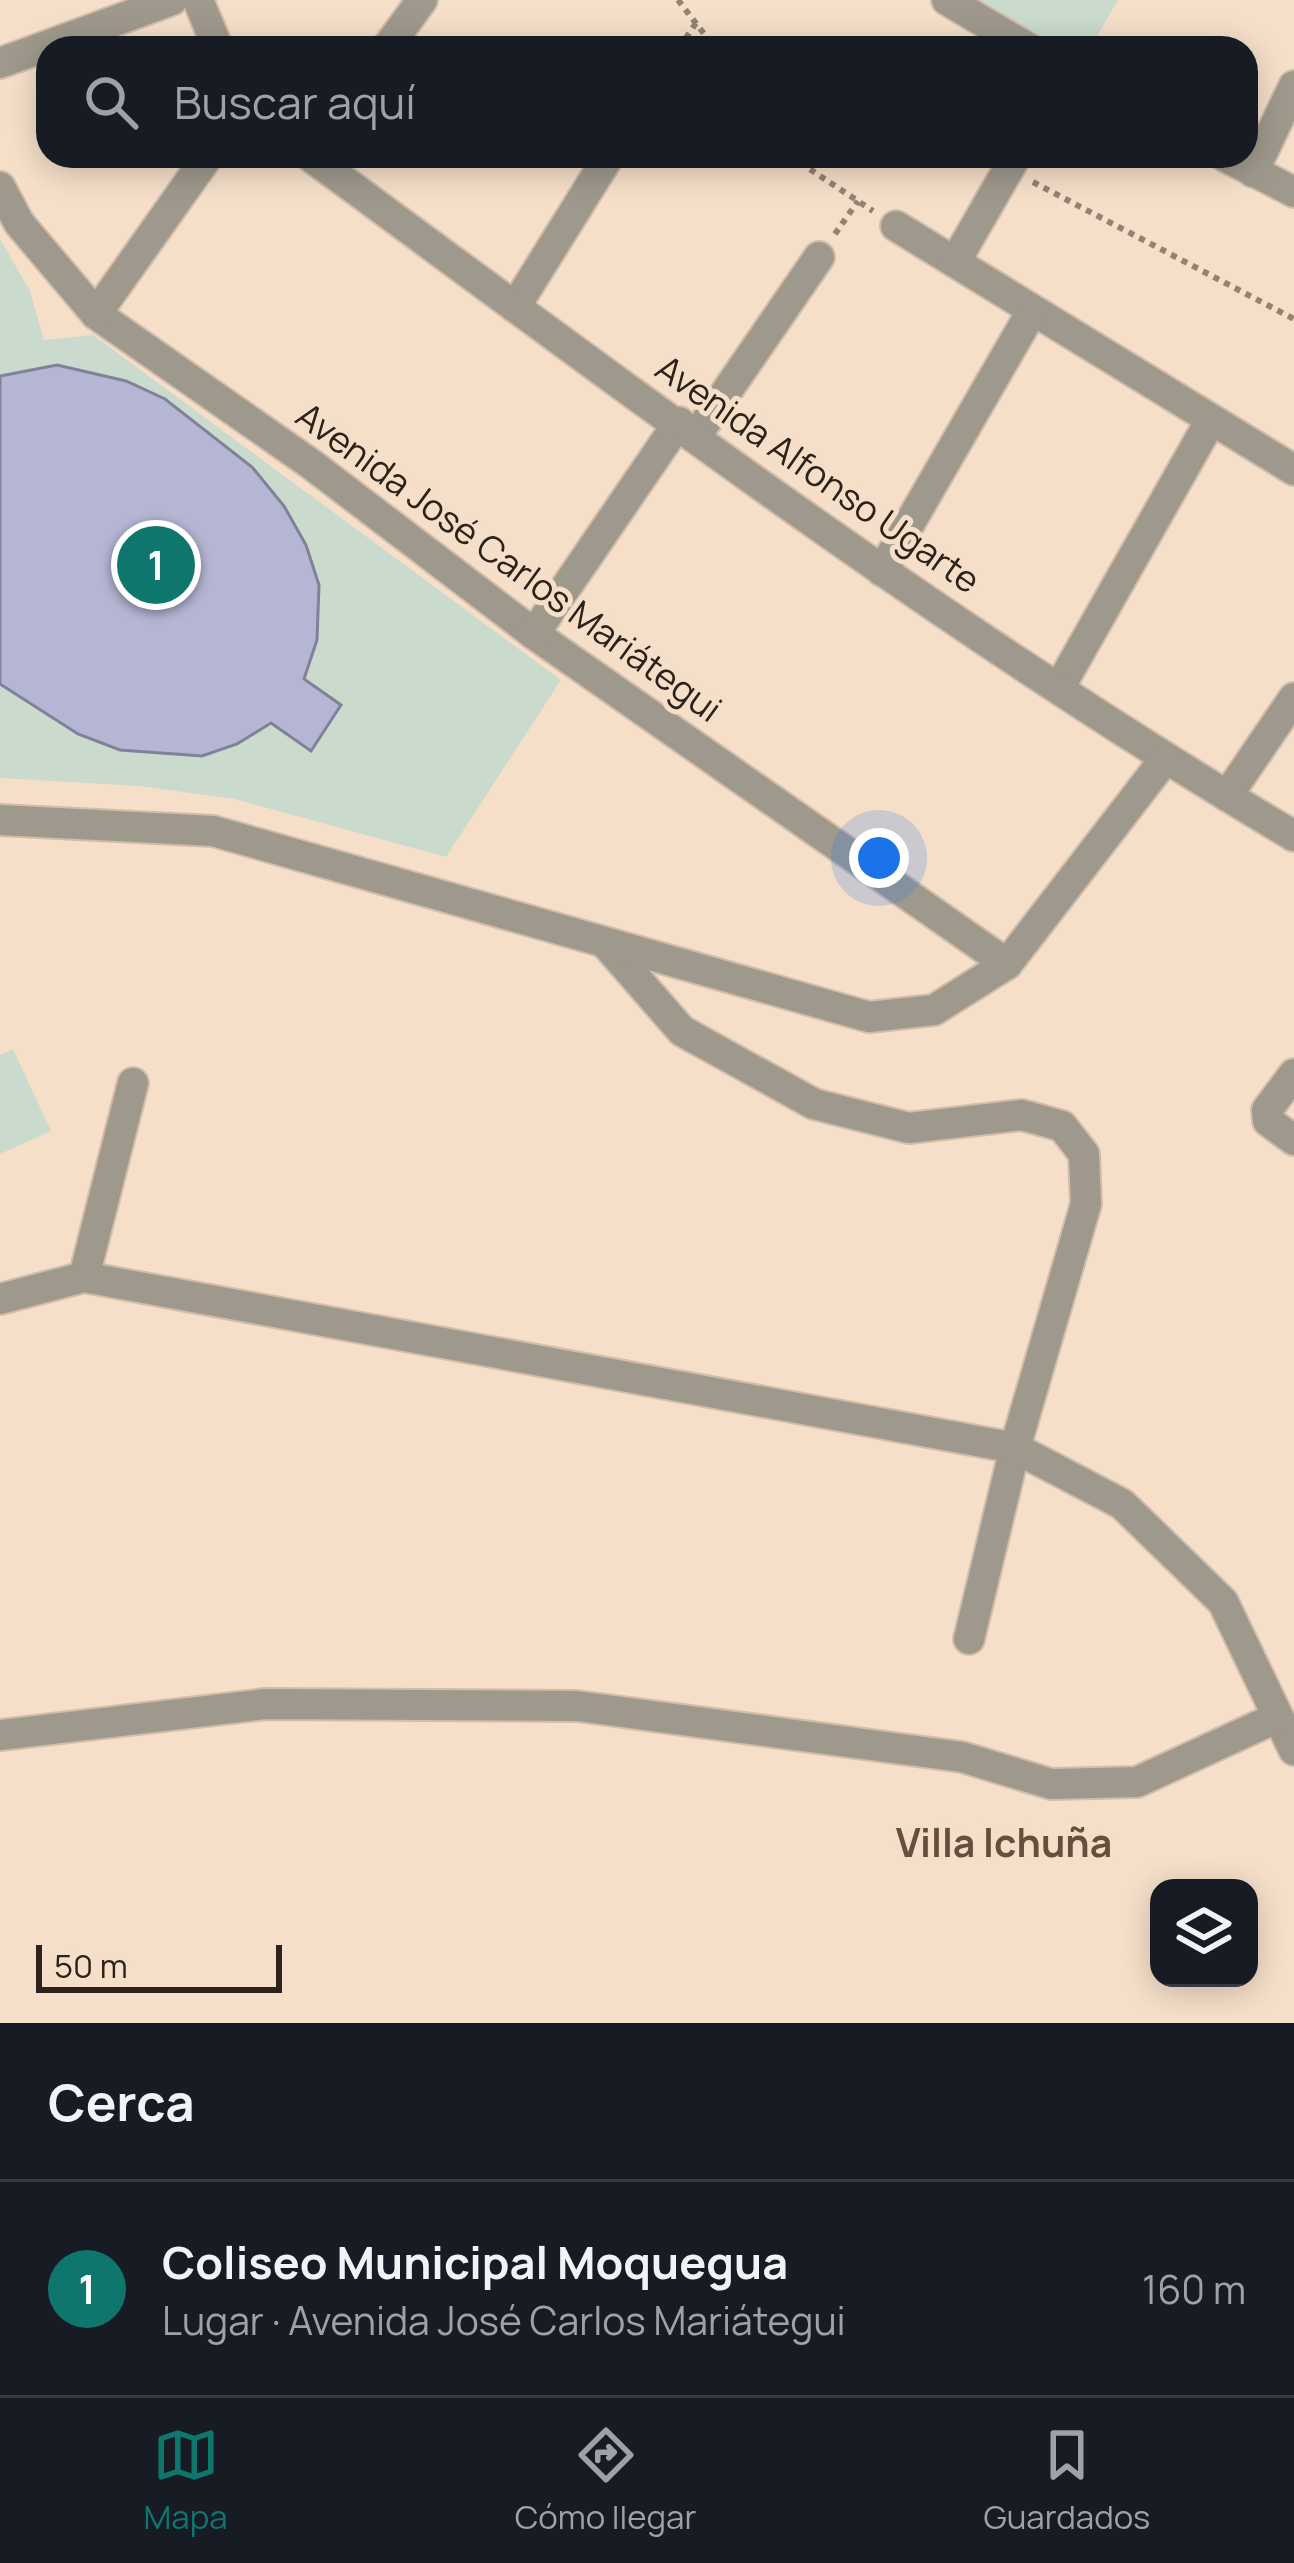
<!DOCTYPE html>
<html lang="es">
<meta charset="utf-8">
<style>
:root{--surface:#171b24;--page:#242831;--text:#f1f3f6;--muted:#9ea1a6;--line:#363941;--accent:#0f766e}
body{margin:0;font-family:Manrope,sans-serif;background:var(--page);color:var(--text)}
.controls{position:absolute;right:36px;bottom:36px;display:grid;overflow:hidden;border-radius:24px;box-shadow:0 6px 30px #0003}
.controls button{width:108px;height:108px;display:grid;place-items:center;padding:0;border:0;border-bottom:3px solid var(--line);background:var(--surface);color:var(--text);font:60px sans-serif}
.scale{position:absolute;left:36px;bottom:30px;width:246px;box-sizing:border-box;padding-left:12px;border:6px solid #2b221b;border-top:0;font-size:33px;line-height:42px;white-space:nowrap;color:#2b221b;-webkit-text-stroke:9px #f5dfc9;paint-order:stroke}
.you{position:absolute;left:879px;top:858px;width:42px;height:42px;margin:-30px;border:9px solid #fff;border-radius:50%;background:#1a73e8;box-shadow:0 0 0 18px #1a73e833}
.badge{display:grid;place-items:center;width:78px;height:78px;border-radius:50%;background:var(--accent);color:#fff;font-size:39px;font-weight:700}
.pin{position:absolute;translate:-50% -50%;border:6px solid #fff;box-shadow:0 3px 12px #0006}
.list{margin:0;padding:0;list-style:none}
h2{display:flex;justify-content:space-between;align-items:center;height:156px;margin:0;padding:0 48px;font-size:51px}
h2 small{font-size:39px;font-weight:400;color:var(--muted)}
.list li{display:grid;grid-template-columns:78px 1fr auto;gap:36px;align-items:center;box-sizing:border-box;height:216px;padding:0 48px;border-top:3px solid var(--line)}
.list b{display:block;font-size:45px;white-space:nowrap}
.list p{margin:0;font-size:39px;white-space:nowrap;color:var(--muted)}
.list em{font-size:39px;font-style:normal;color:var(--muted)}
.icon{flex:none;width:66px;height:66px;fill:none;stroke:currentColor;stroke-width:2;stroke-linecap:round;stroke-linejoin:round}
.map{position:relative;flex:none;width:1294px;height:2023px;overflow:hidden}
.search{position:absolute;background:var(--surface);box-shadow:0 6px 30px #0003;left:36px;right:36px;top:36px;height:132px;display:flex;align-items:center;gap:30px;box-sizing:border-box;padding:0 42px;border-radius:36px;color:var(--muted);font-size:45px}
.sheet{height:372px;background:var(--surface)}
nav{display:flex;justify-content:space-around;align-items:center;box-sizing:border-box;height:168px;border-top:3px solid var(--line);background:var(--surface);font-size:33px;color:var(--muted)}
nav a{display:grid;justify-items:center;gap:6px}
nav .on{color:var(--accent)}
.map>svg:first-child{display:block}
.green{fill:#cadbcd}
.building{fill:#b5b6d3;stroke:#81819a;stroke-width:3}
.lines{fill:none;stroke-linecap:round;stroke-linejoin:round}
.minor-casing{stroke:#d1bdaa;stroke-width:34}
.tertiary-casing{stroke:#d1bdaa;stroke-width:34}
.path{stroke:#928374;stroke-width:6;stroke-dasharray:6 6;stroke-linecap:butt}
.minor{stroke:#9f998d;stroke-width:30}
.tertiary{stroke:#9f998d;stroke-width:30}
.labels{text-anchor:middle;stroke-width:10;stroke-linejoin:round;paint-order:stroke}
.street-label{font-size:36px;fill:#2b221b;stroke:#f5dfc9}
.neighbourhood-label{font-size:39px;font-weight:bold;fill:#63503e;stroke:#f5dfc9}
</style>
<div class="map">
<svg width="1294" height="2023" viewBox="0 0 1294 2023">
<rect width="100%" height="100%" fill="#f5dfc9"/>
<!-- green -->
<g class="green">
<polygon points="964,0 1118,0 1090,48 1035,48"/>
<polygon points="0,239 30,291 44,340 93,335 561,680 446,857 235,799 139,786 0,778"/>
<polygon points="13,1049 51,1131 0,1154 0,1055"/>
</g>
<!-- building -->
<polygon class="building" points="57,365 126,381 165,399 252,467 284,506 306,545 319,585 317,640 304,679 341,705 311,751 271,723 237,744 202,756 120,750 78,734 0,684 0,376"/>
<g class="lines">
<!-- minor casing -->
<g class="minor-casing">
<g id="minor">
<polyline points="387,48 422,0"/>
<polyline points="0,63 172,0"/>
<polyline points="1253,172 1294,86"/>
<polyline points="0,187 19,223 96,314 311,464 534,634 1007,964"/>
<polyline points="896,226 1294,470"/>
<polyline points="955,262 1016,156"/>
<polyline points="515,307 609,156"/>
<polyline points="96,314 208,156"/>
<polyline points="696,436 819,257"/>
<polyline points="882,571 1031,313"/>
<polyline points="534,634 679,422"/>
<polyline points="1059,688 1211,420"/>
<polyline points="1227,796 1294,698"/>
<polyline points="606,944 682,1031 814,1104 909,1128 1022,1115 1062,1126 1084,1154 1086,1204 1015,1448 969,1639"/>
<polyline points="1294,1074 1267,1110 1268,1121 1294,1140"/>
<polyline points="84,1277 133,1083"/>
<polyline points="0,1299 84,1277 1015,1448 1122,1504 1223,1602 1294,1750"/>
<polyline points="0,1735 265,1704 577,1706 962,1757 1051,1784 1137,1782 1278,1717"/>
</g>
</g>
<!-- tertiary casing -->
<g class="tertiary-casing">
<g id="tertiary">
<polyline points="198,0 218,48"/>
<polyline points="947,0 1028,48"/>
<path d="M310,156C631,392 951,633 1294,836"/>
<polyline points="1224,156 1294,192"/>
<polyline points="0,820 213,831 869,1017 934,1010 1007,964 1165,759"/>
</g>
</g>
<!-- path -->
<g class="path">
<polyline points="678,0 715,48"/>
<polyline points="679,48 696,23"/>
<polyline points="790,156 873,211"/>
<polyline points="1033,182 1294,319"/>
<polyline points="835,234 858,201"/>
</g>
<!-- minor -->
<use href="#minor" class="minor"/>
<!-- tertiary -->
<use href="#tertiary" class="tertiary"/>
</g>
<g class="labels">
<!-- street labels -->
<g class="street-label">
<text transform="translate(818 474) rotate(35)" y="13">Avenida Alfonso Ugarte</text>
<text transform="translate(509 562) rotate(36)" y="13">Avenida José Carlos Mariátegui</text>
</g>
<!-- neighbourhood labels -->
<g class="neighbourhood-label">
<text x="1004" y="1857">Villa Ichuña</text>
</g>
</g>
</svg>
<div class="controls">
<button><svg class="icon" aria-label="layers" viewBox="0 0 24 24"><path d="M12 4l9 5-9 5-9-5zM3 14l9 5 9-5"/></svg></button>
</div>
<div class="scale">50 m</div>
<div class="you"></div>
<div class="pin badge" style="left:156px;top:565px">1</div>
<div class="search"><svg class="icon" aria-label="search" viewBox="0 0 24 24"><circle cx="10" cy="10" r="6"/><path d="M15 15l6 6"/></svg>Buscar aquí</div>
</div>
<section class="sheet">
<h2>Cerca<small></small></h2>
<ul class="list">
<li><span class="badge">1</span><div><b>Coliseo Municipal Moquegua</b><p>Lugar · Avenida José Carlos Mariátegui</p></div><em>160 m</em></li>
</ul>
</section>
<nav>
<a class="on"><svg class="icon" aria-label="map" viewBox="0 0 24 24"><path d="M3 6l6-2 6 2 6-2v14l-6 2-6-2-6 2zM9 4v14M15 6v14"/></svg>Mapa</a>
<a><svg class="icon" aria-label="directions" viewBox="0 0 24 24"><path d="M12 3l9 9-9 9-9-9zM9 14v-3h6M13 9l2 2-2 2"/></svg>Cómo llegar</a>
<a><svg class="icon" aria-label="saved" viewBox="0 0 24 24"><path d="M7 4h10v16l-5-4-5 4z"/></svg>Guardados</a>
</nav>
